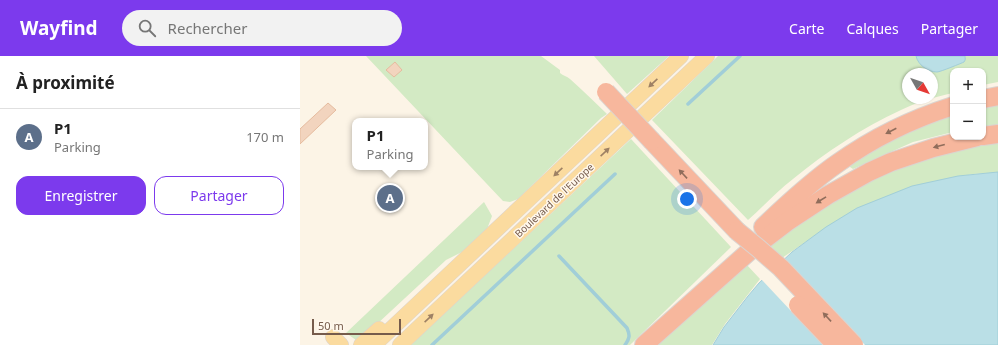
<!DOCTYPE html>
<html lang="fr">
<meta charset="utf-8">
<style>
:root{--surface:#fff;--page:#f2f2f2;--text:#222;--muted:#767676;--line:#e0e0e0;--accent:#7c3aed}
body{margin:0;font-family:"Noto Sans",sans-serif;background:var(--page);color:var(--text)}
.controls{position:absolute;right:12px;top:12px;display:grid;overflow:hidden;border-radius:8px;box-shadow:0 1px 3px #0004}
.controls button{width:36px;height:36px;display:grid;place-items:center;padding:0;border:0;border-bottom:1px solid var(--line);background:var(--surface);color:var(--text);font:20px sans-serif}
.compass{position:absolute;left:602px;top:12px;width:36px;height:36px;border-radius:50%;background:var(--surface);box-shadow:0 1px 3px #0004;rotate:130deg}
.scale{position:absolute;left:12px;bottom:10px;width:89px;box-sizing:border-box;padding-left:4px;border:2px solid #765b4b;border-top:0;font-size:11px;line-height:14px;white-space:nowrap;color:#765b4b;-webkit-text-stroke:3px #fff8ed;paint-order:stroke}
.you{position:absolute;left:387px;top:143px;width:14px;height:14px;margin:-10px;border:3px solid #fff;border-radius:50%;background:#1a73e8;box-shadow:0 0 0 6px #1a73e833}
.badge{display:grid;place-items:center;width:26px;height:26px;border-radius:50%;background:var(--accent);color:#fff;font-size:13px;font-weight:700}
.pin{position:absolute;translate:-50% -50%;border:2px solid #fff;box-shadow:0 1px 4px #0006}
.popup{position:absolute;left:52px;top:62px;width:76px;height:52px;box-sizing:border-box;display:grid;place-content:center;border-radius:8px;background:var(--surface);filter:drop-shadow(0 1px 3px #0005);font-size:13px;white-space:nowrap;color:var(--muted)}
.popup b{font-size:15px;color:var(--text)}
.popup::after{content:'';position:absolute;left:50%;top:100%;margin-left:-8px;border:8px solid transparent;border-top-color:var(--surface)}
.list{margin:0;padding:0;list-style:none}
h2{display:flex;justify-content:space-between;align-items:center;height:52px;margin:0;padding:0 16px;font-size:17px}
h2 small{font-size:13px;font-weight:400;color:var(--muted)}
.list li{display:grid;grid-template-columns:26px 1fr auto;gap:12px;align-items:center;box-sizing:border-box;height:56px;padding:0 16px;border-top:1px solid var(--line)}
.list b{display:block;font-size:15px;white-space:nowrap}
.list p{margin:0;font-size:13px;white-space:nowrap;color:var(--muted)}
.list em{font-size:13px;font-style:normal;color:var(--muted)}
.actions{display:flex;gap:8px;padding:12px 16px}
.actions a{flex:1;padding:9px 0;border:1px solid var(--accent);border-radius:12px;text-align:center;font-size:14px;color:var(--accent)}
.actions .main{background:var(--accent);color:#fff}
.icon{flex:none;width:22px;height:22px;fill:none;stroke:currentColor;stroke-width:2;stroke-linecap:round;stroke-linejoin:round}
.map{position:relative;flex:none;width:698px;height:289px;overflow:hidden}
header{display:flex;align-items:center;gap:24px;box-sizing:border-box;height:56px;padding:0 20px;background:var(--accent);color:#fff}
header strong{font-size:19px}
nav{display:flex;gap:22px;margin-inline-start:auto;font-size:14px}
.search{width:280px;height:36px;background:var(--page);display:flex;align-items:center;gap:10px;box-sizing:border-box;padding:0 14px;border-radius:22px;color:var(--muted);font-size:15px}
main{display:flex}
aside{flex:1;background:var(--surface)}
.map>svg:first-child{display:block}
.green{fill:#d3eac4;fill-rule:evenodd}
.water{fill:#badfe6;stroke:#a1ced8}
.pier{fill:#fcf4e6}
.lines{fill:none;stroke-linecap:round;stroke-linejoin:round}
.stream{stroke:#a1ced8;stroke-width:3.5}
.building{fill:#f2d4be;stroke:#e5bb9e}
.major-casing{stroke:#dbd4d0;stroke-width:16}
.highway-casing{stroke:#dbd4d0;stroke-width:20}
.major{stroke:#fbdb9f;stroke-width:15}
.highway{stroke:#f7b79d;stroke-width:18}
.highway-bridge-casing{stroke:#dbd4d0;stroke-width:20;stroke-linecap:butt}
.highway-bridge{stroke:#f7b79d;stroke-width:18}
.oneway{fill:#9e8164}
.oneway2{fill:#906d5b}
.labels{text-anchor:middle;stroke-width:3;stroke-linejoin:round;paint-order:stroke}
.street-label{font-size:10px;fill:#765b4b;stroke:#fff8ed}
</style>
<header>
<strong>Wayfind</strong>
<div class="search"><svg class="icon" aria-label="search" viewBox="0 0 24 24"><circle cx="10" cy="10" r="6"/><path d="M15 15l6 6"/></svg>Rechercher</div>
<nav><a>Carte</a><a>Calques</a><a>Partager</a></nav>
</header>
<main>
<aside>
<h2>À proximité<small></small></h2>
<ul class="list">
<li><span class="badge" style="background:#5c6f8a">A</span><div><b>P1</b><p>Parking</p></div><em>170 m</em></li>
</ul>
<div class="actions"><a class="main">Enregistrer</a><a>Partager</a></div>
</aside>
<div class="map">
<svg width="698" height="289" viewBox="0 0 698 289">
<rect width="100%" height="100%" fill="#fcf4e6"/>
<!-- green -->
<g class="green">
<path d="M66,0H241L260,14V17C263,20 267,20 270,23C283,35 295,46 307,58L301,62L218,143L210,146L203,145Z"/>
<polygon points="294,0 369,0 327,38"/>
<path d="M418,0H698V26L683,29V15H653V37C635,41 617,46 601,54C562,72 526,96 493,123C477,135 463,151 448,164L352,64ZM608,18H632V42H608Z"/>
<polygon points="698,45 698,69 683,71 683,48"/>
<polygon points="653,57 653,76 613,86 553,113 547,109 603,76"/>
<polygon points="331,83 431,191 330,289 110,289"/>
<polygon points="698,85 698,117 673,118 627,128 529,170 482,202 469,188 549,134 601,111 644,95"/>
<polygon points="184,146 192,160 187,173 166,194 146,204 63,281 56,284 46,277"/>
<polygon points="446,208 460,223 425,268 412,289 358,289 360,286"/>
</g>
<!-- water -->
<g class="water">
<path d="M616,0H665C665,3 666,3 664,6C662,7 640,16 637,16C628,16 618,9 616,0Z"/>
<polygon points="698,116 698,289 413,289 424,271 448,240 459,227 492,196 526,171 557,152 612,130 658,120"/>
</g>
<!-- pier -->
<polygon class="pier" points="483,202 565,289 523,289 461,223"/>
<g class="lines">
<!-- stream -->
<g class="stream">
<polyline points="388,48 440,0"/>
<path d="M259,200L327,272C330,279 330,282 325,289"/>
<polyline points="132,289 315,118"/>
</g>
</g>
<!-- building -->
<g class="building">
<polygon points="95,6 102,14 94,21 86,14"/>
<polygon points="28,47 36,54 0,88 0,73"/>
</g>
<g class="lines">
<!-- major casing -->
<g class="major-casing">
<g id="major">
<polyline points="33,281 41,289"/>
<polyline points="61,289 79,273"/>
<polyline points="74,289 381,0"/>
<polyline points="100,289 407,0"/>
</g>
</g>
<!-- highway casing -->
<g class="highway-casing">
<g id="highway">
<polyline points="683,43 698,40"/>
<polyline points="683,80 698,78"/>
<polyline points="352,85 437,175"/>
<path d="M463,171C486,149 512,125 538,107C573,82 612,63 653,50"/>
<polyline points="344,289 453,192 487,166 528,139 569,116 591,106 633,92 677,81"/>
</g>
</g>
<!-- major -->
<use href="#major" class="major"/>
<!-- highway -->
<use href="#highway" class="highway"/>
<!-- highway-bridge casing -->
<g class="highway-bridge-casing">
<g id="highway-bridge">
<polyline points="306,36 352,85"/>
<polyline points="437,175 458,192 481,212 554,289"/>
<polyline points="498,249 536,289"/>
</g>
</g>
<!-- highway-bridge -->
<use href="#highway-bridge" class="highway-bridge"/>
</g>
<!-- one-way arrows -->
<defs><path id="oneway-solid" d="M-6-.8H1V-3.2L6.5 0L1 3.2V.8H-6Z"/></defs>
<g class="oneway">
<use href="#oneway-solid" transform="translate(353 27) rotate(137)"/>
<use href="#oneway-solid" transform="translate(305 96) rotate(-43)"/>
<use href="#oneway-solid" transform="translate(258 116) rotate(137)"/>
<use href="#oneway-solid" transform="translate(129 262) rotate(-43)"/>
</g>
<g class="oneway2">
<use href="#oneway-solid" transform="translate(591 75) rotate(153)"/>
<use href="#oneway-solid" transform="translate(639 90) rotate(165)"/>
<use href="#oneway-solid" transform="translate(383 118) rotate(-133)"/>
<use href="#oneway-solid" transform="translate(521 144) rotate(148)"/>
<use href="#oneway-solid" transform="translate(527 261) rotate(-133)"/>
</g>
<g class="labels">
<!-- street labels -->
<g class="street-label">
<text transform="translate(254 144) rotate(-43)" y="4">Boulevard de l'Europe</text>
</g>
</g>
</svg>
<div class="controls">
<button>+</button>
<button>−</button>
</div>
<svg class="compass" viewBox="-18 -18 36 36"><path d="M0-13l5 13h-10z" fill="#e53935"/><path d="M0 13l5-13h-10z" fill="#767676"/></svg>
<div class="scale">50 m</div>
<div class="you"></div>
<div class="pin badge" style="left:90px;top:142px;background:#5c6f8a">A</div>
<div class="popup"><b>P1</b>Parking</div>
</div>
</main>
